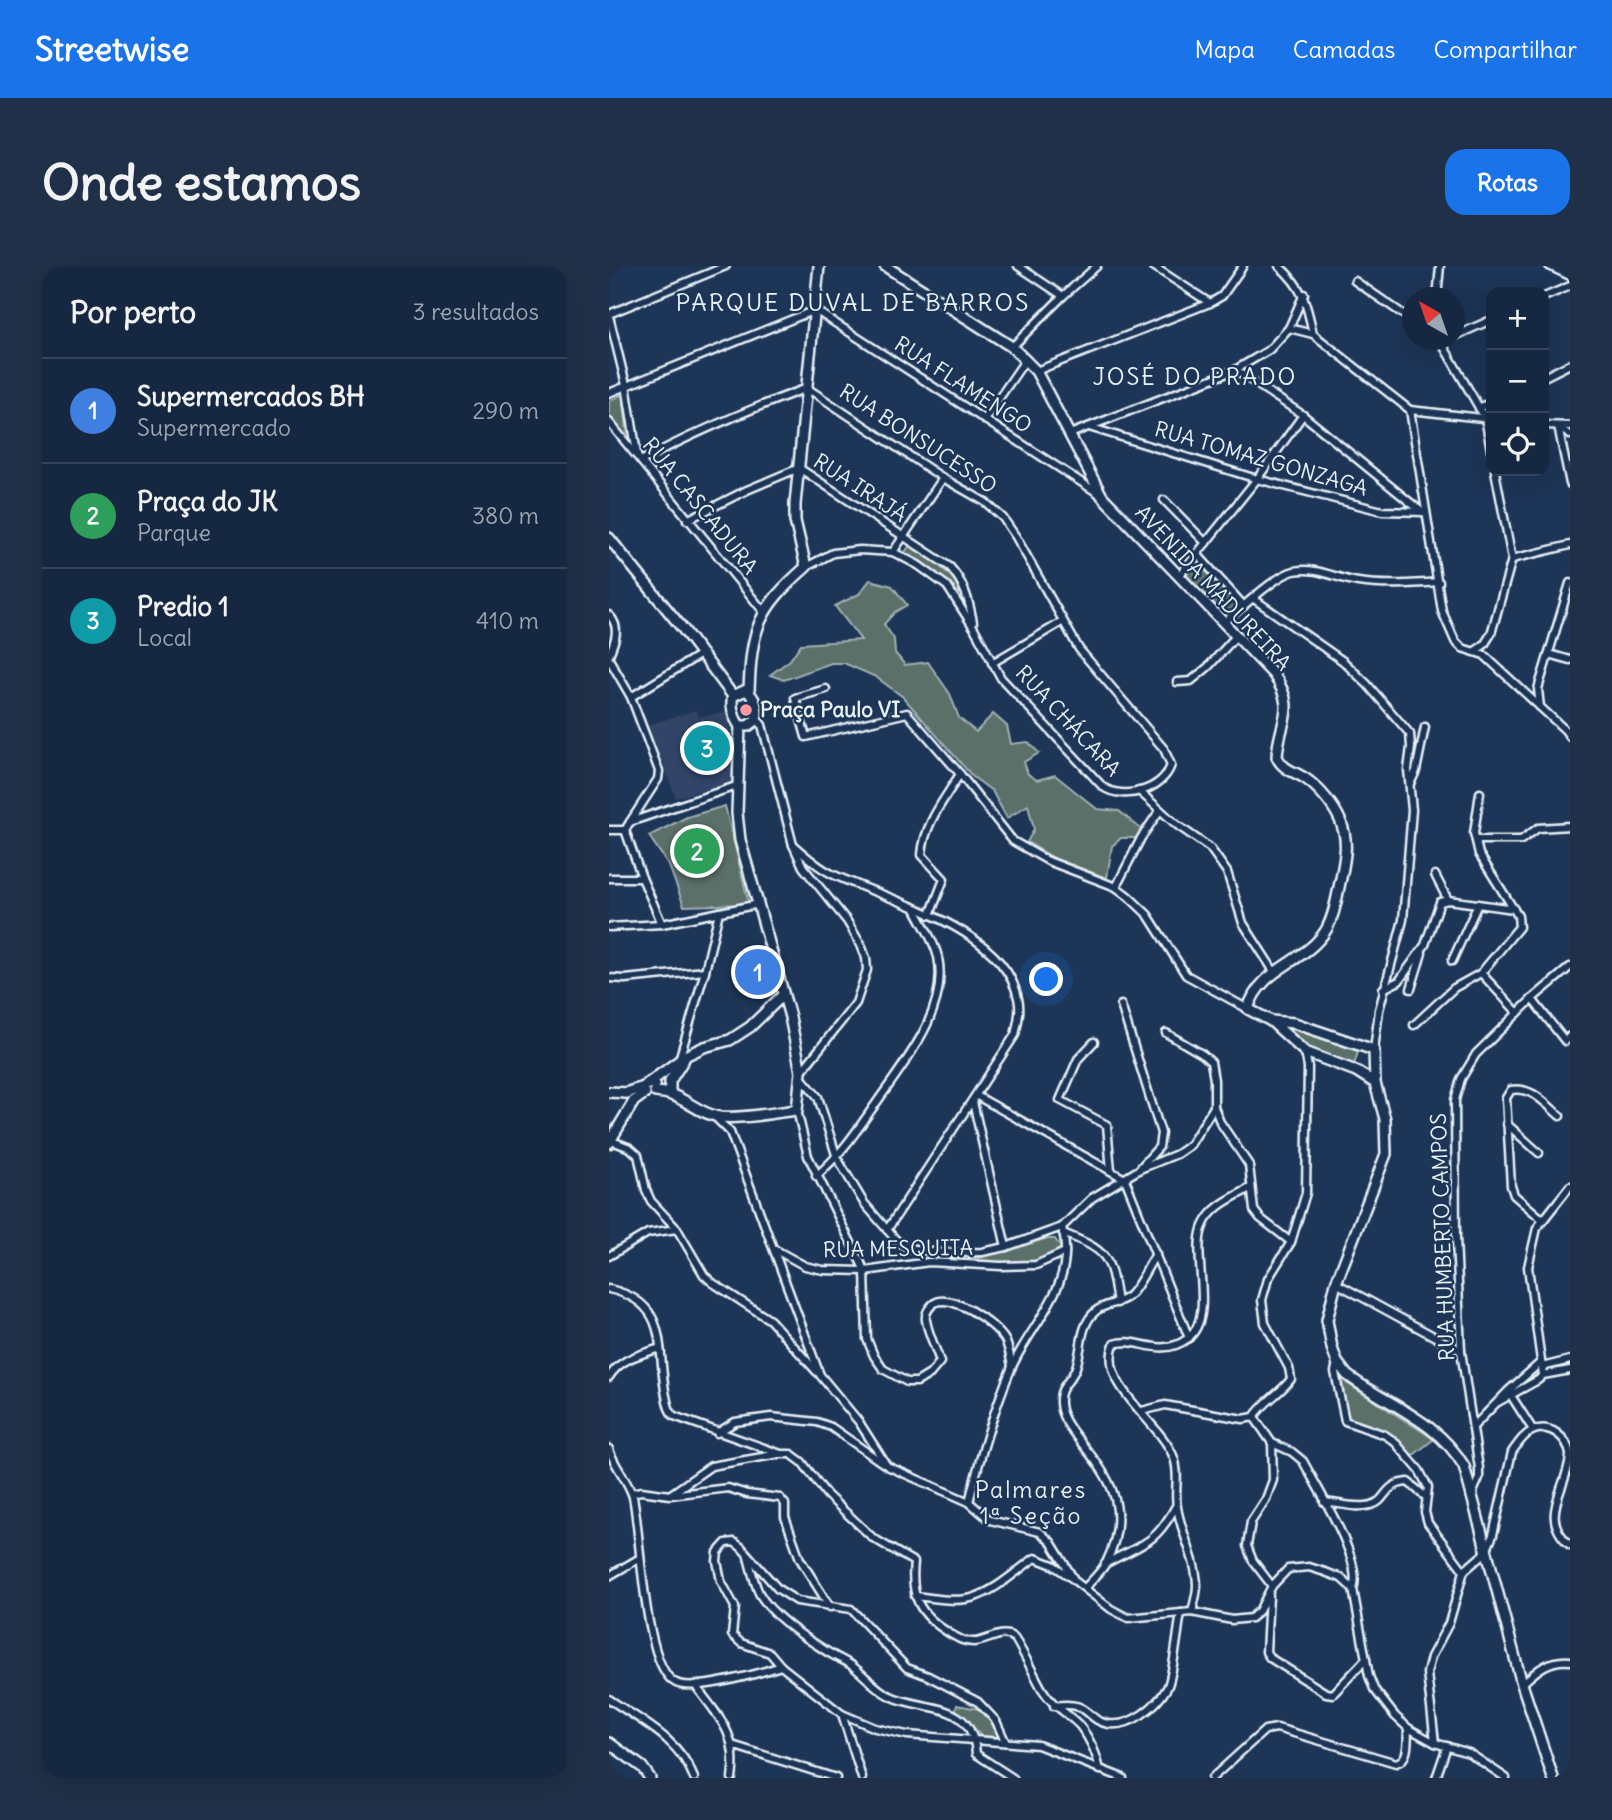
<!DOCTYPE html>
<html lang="pt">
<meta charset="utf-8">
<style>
:root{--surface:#162841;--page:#1f3048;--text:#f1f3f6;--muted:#9ea6b1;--line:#35445a;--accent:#1a73e8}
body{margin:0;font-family:Delius,sans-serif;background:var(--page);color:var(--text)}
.controls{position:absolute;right:21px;top:21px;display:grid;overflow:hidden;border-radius:14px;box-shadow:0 7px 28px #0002}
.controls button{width:63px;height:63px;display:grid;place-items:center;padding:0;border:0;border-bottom:2px solid var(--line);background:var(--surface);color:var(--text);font:35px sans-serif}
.compass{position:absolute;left:793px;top:21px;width:63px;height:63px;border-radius:50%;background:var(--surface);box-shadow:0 7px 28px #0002;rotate:320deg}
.you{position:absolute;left:438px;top:714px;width:24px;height:24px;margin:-18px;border:5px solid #fff;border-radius:50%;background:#1a73e8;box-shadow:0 0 0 10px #1a73e833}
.badge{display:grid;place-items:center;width:46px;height:46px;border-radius:50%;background:var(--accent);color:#fff;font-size:23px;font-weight:700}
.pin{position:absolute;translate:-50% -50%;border:4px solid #fff;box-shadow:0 2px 7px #0006}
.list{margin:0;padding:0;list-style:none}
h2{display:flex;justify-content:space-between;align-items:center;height:91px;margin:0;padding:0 28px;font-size:30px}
h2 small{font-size:23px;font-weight:400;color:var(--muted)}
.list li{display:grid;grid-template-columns:46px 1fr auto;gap:21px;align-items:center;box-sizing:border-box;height:105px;padding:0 28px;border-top:2px solid var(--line)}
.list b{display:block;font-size:26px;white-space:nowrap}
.list p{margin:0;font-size:23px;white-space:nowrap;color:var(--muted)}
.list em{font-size:23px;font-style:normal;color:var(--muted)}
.icon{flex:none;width:38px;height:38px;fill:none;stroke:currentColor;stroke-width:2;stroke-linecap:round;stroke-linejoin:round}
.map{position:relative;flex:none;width:961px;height:1512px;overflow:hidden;border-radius:21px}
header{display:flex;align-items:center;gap:42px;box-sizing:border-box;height:98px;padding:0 35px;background:var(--accent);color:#fff}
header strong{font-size:33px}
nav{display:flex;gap:38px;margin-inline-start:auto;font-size:24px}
.intro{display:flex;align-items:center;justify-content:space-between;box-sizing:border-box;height:168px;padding:0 42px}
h1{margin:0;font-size:49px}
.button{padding:18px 32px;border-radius:21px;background:var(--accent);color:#fff;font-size:24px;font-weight:700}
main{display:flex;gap:42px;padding:0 42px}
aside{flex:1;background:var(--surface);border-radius:21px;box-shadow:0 7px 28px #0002}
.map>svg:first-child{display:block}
.built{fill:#334467}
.green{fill:#5c706b;stroke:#a2b0b2;stroke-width:2}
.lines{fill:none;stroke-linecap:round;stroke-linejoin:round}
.street-casing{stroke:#e8f1f8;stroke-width:11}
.secondary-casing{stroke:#e8f1f8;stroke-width:14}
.street{stroke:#1d3557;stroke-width:6}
.secondary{stroke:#1d3557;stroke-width:9}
.poi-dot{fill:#ff9aa2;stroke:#1d3557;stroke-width:2.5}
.labels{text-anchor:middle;stroke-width:5;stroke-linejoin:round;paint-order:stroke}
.street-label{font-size:21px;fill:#e8f1f8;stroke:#1d3557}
.poi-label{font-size:21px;font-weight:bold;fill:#e8f1f8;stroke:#1d3557;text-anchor:start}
.neighbourhood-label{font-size:23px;letter-spacing:2px;fill:#e8f1f8;stroke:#1d3557}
.quarter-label{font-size:24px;letter-spacing:2px;fill:#e8f1f8;stroke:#1d3557}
</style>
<header>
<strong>Streetwise</strong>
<nav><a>Mapa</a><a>Camadas</a><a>Compartilhar</a></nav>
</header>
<div class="intro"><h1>Onde estamos</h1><a class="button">Rotas</a></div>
<main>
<aside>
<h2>Por perto<small>3 resultados</small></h2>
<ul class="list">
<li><span class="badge" style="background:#3f7fe0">1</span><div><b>Supermercados BH</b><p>Supermercado</p></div><em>290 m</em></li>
<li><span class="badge" style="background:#2e9e5b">2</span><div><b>Praça do JK</b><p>Parque</p></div><em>380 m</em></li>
<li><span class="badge" style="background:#0f9aa8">3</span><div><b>Predio 1</b><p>Local</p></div><em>410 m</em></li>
</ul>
</aside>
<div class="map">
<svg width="961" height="1512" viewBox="0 0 961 1512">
<rect width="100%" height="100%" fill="#1d3557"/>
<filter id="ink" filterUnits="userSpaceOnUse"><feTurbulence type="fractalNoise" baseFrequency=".0143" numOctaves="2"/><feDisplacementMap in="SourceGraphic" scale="14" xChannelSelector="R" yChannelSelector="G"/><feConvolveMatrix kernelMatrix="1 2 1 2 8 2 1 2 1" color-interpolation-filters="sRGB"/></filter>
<g filter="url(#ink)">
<!-- built -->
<polygon class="built" points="87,444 90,451 117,446 125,482 122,516 67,532 39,459"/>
<!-- green -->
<g class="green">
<polygon points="14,128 19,173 0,148 0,135"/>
<polygon points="302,278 322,292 349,317 350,328 327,306 293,290"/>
<polygon points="587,290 633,340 616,354 573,309"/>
<polygon points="261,314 283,320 298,339 286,346 275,358 285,373 286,387 296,399 319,396 341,428 350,452 367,466 384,448 398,460 402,478 419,476 430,487 415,496 419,508 428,514 446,509 488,543 510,545 532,563 527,572 512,572 503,580 498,612 447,593 418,576 425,563 419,539 398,552 383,525 364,511 294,431 267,411 235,397 222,397 175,414 161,409 181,394 192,378 252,374 226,340 250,328"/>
<polygon points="116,540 140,638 75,640 60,600 40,570 78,551"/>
<polygon points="681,761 750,783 745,799 698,784 675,762"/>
<path d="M436,973H446L452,982C428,1010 357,996 323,993V988L370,992Z"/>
<polygon points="727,1108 739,1118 825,1173 802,1191 788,1175 736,1155"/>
<polygon points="348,1439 375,1444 391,1471 372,1470 355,1450 346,1445"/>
</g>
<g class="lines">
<!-- street casing -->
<g class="street-casing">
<g id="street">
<polyline points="409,0 454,30"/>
<polyline points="544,0 601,37"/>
<path d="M670,0C694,21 698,38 704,68"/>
<polyline points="940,0 961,10"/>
<polyline points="746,15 804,55"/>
<polyline points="935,31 961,20"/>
<polyline points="828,32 831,0"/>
<polyline points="0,48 117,0"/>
<polyline points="0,50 17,119 28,188"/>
<polyline points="680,62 704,68 801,144 882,153"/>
<polyline points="846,70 882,54"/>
<polyline points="831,74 876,152 882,184"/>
<polyline points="403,81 454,30 488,0"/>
<polyline points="626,104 694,149 813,246"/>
<polyline points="427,105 601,37 613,30 634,0"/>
<polyline points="935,111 961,98"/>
<polyline points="0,127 206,44 492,229"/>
<polyline points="870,142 882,136"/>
<polyline points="801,144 833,345 846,375 853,382 875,389 956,464 961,471"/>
<polyline points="375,154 417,93"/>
<polyline points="0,156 155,346"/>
<polyline points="935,159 961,160"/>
<polyline points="949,160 961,218"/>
<polyline points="480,161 648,213 773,245 817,246"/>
<polyline points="950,162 961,169"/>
<polyline points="461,168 626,104 660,84 680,62 695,28"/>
<path d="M32,195C86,166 141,143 198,122L334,212L376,236L394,252L407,271L470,383L555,483L562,499C554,524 515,535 494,521L392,412L365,362L338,320L309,299L284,286L251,284L224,287L197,301"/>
<polyline points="555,234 597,277"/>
<path d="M78,254L138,224L190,202L341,301C356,318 360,335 364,356"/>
<polyline points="284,286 334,212"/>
<polyline points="588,288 635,340"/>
<polyline points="903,293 961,279"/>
<polyline points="571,309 648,213 694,149"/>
<polyline points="645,333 734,395 758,418 801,468 802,481 799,504 803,544 794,654 770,744 765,784"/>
<path d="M0,349C12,361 6,375 0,389"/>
<path d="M615,356C632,343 667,309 685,305C707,300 728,313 749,316C776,320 803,318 830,316"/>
<polyline points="866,385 875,379 882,368 903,293 886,205"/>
<polyline points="940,388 961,394"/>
<polyline points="0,393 22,431 50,505 49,513 21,556"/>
<polyline points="383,397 453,356"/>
<polyline points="568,416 582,415 599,401 628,369"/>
<polyline points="217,423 186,432 197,471 298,447 351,508 404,575 439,595 507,621 519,630 539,649 577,709 639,743"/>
<polyline points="22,431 92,388"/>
<polyline points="931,441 929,423 961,317"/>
<polyline points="148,453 153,459 184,579 194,601 238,655 252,679 257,692 258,704 247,737 192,806"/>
<polyline points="802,516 807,505 816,461"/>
<polyline points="530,525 568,559 601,582 618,606 634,657 666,707"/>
<polyline points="0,564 16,564 21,556 130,519"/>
<polyline points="16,564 33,612 53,658"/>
<polyline points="867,574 912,574 929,562 961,560"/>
<path d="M184,579C196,589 208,601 223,608C280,635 394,661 409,732C412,744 409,756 406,769L278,964"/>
<polyline points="826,609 839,634"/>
<polyline points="0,612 33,612"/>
<polyline points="507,621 532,572 551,544"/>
<path d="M321,649L335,613L313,589C315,558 335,534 351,508"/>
<polyline points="0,661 53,658 150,638"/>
<polyline points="843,695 869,638"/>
<polyline points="872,707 909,747"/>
<polyline points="0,712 16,713 96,705"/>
<polyline points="774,723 790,715 816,679 831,636 839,634 905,643"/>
<polyline points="802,723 813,687"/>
<polyline points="923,733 956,775 961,770"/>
<polyline points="512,739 552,867 550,881 532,901"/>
<polyline points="805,759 845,722 872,707 910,661 909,650 870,588 865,567 871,527"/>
<polyline points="557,767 593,788 602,796 605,814 605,841 611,856 640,899 645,944 651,952 682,976"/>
<polyline points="485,776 469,793 451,834 498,859 502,905"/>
<polyline points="70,794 96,705 110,646"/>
<polyline points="191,810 209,831 228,892 255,937 287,974 300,982 333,987 373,986 397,981 453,961 483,932 531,903 568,888 581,879 605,841"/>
<polyline points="368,830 516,913"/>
<polyline points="364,836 397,981"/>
<path d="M188,844L199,890L256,1005L258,1073L265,1090L274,1103L298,1116H308L321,1108L331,1096C327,1082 319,1068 317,1054C316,1049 319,1043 323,1039C339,1023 387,1058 396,1074C400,1081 401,1092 403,1100"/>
<polyline points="107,852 121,866 211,1109 250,1156 278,1200 360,1236 381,1254 431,1266 442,1276 466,1315 502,1343 519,1352 583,1346 623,1354 642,1352 650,1345 663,1320 679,1303 700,1301 716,1306 732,1312 744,1323 760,1410 765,1423 786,1450 799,1462 826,1477 860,1487 897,1512"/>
<polyline points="898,858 930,887"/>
<polyline points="3,875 21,882 29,889 37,924 42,935 68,963 95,1009 104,1017 161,1054 208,1106"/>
<path d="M207,910C234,887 248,864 268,836C296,796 340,744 329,691C325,674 314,659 306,643"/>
<polyline points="516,913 580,1072"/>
<path d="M934,954L905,929L902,920L897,832L902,824C922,820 936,837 951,850"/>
<path d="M454,967C499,985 501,989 508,1037"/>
<polyline points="165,983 196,1000 214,1004 256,1005 320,996 392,1000 427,999 456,986"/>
<polyline points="0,990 39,967 68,963"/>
<polyline points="727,1017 852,1085"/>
<path d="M0,1023C62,1037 47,1082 57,1130C59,1138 59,1144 65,1150L172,1188H182L193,1196L218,1229L264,1272L305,1296C301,1332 311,1349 340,1367C349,1372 354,1376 365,1376C378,1376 394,1362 405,1372C408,1374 429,1416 433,1423C445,1442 458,1446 471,1460C481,1473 488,1488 491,1504"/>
<polyline points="728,1096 726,1106 736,1155 776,1169 785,1175 810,1204 819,1221 816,1246 819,1257 855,1305"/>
<polyline points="933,1101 961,1094"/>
<polyline points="934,1109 961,1104"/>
<path d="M0,1111C12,1092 30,1089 51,1082"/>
<polyline points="901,1128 924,1164"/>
<polyline points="889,1136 929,1114 934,1109 919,1001 928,962 961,920"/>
<path d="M533,1145L556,1139L634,1153L645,1151C654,1136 672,1127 682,1113L680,1102L656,1057L653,1034L659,1013L682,976L697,927L699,801L696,786"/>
<polyline points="645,1151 663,1177 664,1214 657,1233 642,1256 638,1280 644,1295 663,1320"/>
<polyline points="865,1160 899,1125 931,1097"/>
<polyline points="108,1167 126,1156 162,1151 208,1156 222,1161 275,1198"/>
<path d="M663,1177L683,1186L694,1195C708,1222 755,1295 744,1323"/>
<path d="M0,1183C5,1200 19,1214 24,1231C32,1267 34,1402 67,1417C86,1426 151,1407 172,1400L233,1448L266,1462L298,1469L429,1479L514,1512"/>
<path d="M961,1190C958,1224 928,1250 961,1279"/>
<polyline points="864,1226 870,1212 870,1202 852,1085 847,971 846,834 852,813 867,788 923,733 961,701"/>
<polyline points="23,1227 32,1225 61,1229 119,1222 138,1228 171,1232 176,1238 176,1251 191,1293 221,1341"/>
<polyline points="62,1228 102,1200 170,1188"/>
<path d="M360,1236C371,1191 384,1146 402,1103C422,1056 469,1020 453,961"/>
<path d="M715,1236C729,1237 749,1243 762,1239C779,1235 773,1218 799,1216L817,1231"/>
<path d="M139,1291C142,1303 145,1316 150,1327C163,1350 192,1369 214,1383C222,1389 233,1393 242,1399C255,1408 264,1421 279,1429C315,1447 363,1432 367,1488L404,1512"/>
<path d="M496,1298C534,1277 545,1280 567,1240"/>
<polyline points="0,1310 31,1292"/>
<path d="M476,1322C483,1314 492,1306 497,1297C542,1205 439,1174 452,1127C454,1119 463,1112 466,1104C474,1085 469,1060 487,1045C496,1037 512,1038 521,1029C530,1020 539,1000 547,988"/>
<path d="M306,1330C325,1332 348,1337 366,1331C389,1323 407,1305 426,1292L444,1299L464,1313"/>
<polyline points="660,1330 657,1386 661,1392 717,1427 724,1428 757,1393"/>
<path d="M583,1346C585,1337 588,1328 588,1319C587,1292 572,1267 568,1241C565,1225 571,1208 565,1192C552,1156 489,1120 505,1078C528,1070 550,1093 578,1073C609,1050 580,987 595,958C604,939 624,932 641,922"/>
<polyline points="172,1400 161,1387 132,1377 123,1369 126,1341 112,1315 108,1295 109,1286 117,1277 125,1276 132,1281 169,1323 188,1335 242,1343 298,1402 319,1410 369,1436 387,1455 396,1475"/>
<path d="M913,1418C928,1404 940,1393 961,1395"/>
<path d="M86,1419C110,1451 130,1469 123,1512"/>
<path d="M0,1433C32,1455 71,1473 85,1512"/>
<path d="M445,1440C483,1434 475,1454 500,1458C522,1461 547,1441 558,1422C564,1412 569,1362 572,1347"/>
<polyline points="233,1448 253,1512"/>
<path d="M826,1477L818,1407L822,1391L840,1357L855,1305L877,1286L884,1269L903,1186C909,1178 914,1169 923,1165C941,1157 958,1171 961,1188"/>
<polyline points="123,1479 227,1512"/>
<path d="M603,1512L656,1464L668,1462L787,1497C801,1493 798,1476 799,1462"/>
<polyline points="827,1512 838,1480"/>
</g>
</g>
<!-- secondary casing -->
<g class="secondary-casing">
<g id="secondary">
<path d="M276,0L403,81L427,105L493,230L665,409C689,445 670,454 668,491C674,504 685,505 697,513C710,522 725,540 731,554C740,574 736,592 732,612C728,629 726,649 717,664C697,697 651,701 639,743L662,755L696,786L747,805L766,817"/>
<polyline points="0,272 74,363 124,430"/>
<path d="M140,426C142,363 149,343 197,301L186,255V238L210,0"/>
<path d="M124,430L137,424C146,431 151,445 146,455L139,460H131"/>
<path d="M124,430C121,439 125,453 131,460"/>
<path d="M662,755L685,757L765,784L766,817L776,853L777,888L727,1017L718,1054L723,1082L728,1096L738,1109C778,1139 828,1154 855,1200L913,1418L944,1512"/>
<polyline points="41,816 78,789 95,781 121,774 141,761 173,730"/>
<polyline points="0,826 19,827"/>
<path d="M46,826C73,827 83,844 106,850C124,855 168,846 188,844L192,806L181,751L131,574L128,547L131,460"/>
<polyline points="16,827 35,821 39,817 46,819"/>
<polyline points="61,827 61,815 75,793"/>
<polyline points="0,877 25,835 36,827"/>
<polyline points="0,1477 33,1501 41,1512"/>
</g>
</g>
<!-- street -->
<use href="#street" class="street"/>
<!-- secondary -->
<use href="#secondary" class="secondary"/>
</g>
</g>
<!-- markers -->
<circle class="poi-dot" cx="137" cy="444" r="7"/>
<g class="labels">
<!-- street labels -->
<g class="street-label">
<text transform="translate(354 119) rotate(33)" y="7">RUA FLAMENGO</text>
<text transform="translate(309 173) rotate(33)" y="7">RUA BONSUCESSO</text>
<text transform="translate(652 193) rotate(16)" y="7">RUA TOMAZ GONZAGA</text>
<text transform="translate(251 222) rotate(33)" y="7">RUA IRAJÁ</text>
<text transform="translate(91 240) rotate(51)" y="7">RUA CASCADURA</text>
<text transform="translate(604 322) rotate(47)" y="7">AVENIDA MADUREIRA</text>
<text transform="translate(459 455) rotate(47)" y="7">RUA CHÁCARA</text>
<text transform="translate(834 971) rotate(-92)" y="7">RUA HUMBERTO CAMPOS</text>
<text transform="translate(289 983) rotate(-1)" y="7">RUA MESQUITA</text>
</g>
<!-- poi labels -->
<g class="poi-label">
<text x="151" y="451">Praça Paulo VI</text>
</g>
<!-- neighbourhood labels -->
<g class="neighbourhood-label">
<text x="586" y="119">JOSÉ DO PRADO</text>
<text x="422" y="1232">Palmares<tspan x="422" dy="26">1ª Seção</tspan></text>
</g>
<!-- quarter labels -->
<g class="quarter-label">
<text x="244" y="45">PARQUE DUVAL DE BARROS</text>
</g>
</g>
</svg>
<div class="controls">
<button>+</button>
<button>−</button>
<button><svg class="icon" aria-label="locate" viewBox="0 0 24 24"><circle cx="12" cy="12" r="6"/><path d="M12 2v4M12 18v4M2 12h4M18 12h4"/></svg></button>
</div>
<svg class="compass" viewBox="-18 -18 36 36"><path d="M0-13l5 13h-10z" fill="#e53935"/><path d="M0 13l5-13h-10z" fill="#9ea6b1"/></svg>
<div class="you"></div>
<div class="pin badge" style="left:149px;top:706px;background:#3f7fe0">1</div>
<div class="pin badge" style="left:88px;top:585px;background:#2e9e5b">2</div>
<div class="pin badge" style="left:98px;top:482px;background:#0f9aa8">3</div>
</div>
</main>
